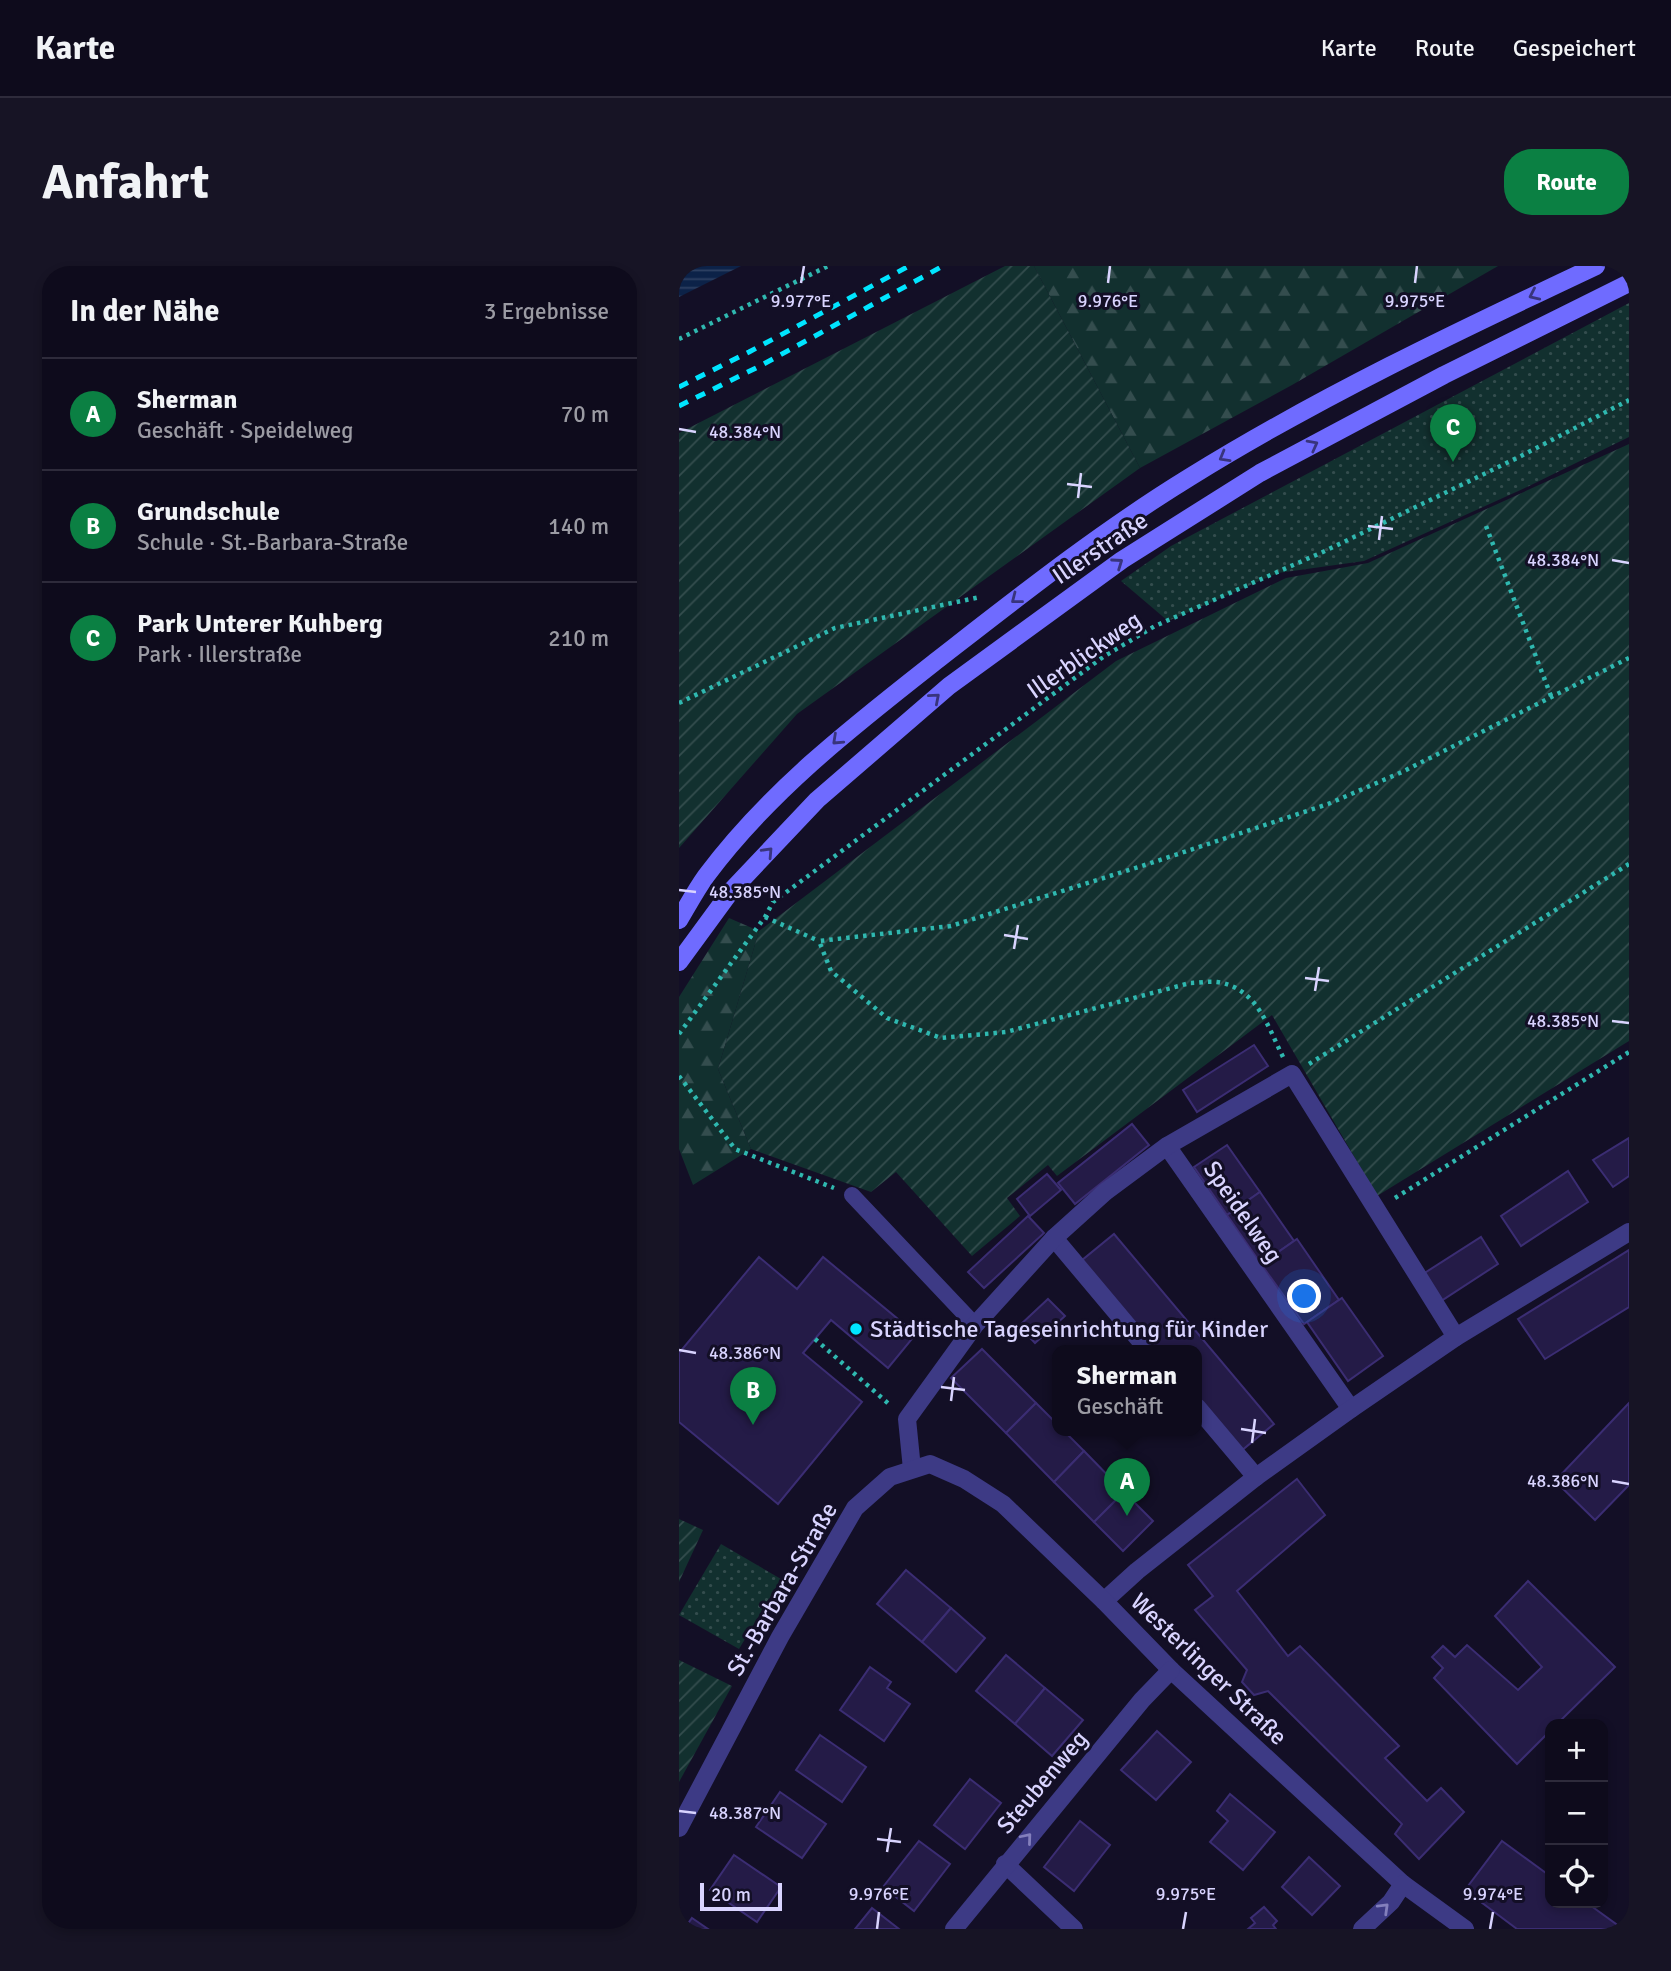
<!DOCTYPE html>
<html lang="de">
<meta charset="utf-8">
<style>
:root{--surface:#0e0b1c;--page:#171425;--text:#f1f3f6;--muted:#9b9ba3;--line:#2e2b3b;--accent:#0b8043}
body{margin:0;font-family:Signika,sans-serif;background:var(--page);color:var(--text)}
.controls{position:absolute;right:21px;bottom:21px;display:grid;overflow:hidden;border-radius:14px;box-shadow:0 4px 10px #0003}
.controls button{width:63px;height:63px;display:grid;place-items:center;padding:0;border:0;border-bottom:2px solid var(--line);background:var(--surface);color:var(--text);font:35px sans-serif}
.scale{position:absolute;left:21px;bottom:18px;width:82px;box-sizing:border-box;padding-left:7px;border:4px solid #d9d4ff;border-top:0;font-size:19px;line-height:24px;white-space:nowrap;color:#d9d4ff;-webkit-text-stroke:5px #130f26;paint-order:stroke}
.you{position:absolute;left:626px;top:1031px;width:24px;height:24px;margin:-18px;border:5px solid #fff;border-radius:50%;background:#1a73e8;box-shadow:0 0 0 10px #1a73e833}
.badge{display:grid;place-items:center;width:46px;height:46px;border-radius:50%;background:var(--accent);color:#fff;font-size:23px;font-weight:700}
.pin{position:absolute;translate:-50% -58px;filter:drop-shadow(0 2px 4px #0008)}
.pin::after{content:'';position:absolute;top:37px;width:24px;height:21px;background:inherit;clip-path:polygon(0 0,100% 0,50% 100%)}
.popup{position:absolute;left:373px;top:1079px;width:150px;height:91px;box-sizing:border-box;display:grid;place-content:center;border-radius:14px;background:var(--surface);filter:drop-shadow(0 2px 5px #0005);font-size:23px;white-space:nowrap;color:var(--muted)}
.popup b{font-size:26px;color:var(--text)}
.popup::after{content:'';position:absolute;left:50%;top:100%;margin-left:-14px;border:14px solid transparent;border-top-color:var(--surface)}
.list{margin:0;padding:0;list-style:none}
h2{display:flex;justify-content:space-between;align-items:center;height:91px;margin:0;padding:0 28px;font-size:30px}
h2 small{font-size:23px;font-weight:400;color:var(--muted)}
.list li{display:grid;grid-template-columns:46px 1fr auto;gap:21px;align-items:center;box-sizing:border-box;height:112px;padding:0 28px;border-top:2px solid var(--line)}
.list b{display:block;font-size:26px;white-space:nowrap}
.list p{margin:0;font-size:23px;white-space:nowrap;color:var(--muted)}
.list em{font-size:23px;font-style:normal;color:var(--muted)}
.icon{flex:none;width:38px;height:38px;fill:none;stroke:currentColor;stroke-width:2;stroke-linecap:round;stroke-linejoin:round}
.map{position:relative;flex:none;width:950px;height:1663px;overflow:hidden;border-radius:28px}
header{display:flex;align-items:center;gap:42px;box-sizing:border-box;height:98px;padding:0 35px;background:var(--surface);border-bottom:2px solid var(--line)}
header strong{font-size:33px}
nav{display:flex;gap:38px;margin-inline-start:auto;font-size:24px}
.intro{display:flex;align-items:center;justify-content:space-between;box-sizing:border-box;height:168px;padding:0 42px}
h1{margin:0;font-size:49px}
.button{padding:18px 32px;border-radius:28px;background:var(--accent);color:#fff;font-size:24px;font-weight:700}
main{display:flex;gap:42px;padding:0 42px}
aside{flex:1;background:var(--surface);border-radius:28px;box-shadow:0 4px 10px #0003}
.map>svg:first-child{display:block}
.grass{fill:url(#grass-dots)}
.forest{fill:url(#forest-firs)}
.garden{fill:url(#garden-furrows)}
.water{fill:url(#water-rules)}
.building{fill:#241b47;stroke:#3b2d73;stroke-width:2}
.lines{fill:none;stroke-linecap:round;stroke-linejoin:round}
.path{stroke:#2fb8b0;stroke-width:4.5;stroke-dasharray:3.5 5;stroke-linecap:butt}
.service{stroke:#3d3a85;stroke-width:16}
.minor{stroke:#3d3a85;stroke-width:18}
.secondary{stroke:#6f6bff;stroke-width:18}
.rail{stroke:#00e5ff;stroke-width:5;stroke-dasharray:10 9;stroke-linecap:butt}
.oneway{stroke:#38347d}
.oneway2{stroke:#837fbc}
.ticks{fill:none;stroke:#d9d4ff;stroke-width:2.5}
.poi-dot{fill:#00e5ff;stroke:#130f26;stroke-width:2.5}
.labels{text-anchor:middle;stroke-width:6;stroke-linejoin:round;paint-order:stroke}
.street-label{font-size:24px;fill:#d9d4ff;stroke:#130f26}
.poi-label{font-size:24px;fill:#d9d4ff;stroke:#130f26;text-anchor:start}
.ticks-label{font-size:18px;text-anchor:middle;fill:#d9d4ff;stroke:#130f26;stroke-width:6;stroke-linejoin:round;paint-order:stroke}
</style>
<header>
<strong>Karte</strong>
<nav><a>Karte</a><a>Route</a><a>Gespeichert</a></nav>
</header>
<div class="intro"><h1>Anfahrt</h1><a class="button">Route</a></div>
<main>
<aside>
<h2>In der Nähe<small>3 Ergebnisse</small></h2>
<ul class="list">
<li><span class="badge">A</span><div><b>Sherman</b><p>Geschäft · Speidelweg</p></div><em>70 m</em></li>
<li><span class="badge">B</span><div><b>Grundschule</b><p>Schule · St.-Barbara-Straße</p></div><em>140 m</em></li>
<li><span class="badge">C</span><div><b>Park Unterer Kuhberg</b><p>Park · Illerstraße</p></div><em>210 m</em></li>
</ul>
</aside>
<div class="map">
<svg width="950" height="1663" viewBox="0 0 950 1663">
<defs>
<pattern id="grass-dots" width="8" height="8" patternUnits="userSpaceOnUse" patternTransform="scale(1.75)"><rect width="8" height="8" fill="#12302f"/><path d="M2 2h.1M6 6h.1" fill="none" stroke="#344d4e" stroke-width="1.8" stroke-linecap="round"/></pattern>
<pattern id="forest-firs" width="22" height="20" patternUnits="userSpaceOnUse" patternTransform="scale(1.75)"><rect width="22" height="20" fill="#12302f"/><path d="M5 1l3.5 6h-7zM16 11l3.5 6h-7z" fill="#344d4e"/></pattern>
<pattern id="garden-furrows" width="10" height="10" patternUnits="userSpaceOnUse" patternTransform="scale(1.75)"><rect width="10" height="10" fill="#12302f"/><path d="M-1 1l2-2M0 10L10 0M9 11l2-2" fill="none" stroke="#344d4e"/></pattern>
<pattern id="water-rules" width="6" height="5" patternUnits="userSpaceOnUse" patternTransform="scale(1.75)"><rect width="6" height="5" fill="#0c2248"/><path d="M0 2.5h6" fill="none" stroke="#2f4163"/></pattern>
</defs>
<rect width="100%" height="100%" fill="#130f26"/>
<!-- grass -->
<g class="grass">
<polygon points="950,37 950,171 848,221 685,295 599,307 489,355 442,315 492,280"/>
<polygon points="42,1278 102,1313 60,1383 0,1349"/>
</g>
<!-- forest -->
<g class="forest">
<polygon points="355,0 819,0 613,119 461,202"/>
<polygon points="50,652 80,665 39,803 72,883 14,919 0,883 0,731"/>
</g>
<!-- garden -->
<g class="garden">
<polygon points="326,0 355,0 461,202 118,448 0,582 0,167"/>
<polygon points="950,178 950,775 698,930 593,749 378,910 369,899 328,932 341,950 293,990 217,906 192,926 72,883 39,803 80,665 437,395 607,312 689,297"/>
<polygon points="0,1253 24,1264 0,1316"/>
<polygon points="0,1394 53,1420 0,1516"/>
</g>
<!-- water -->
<polygon class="water" points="0,0 62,0 0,31"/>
<!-- building -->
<g class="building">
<polygon points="575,779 589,800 518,846 504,824"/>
<polygon points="453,858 470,879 396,938 379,917"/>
<polygon points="950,872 950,910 934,921 914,894"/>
<polygon points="548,879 581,926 548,949 515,901"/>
<polygon points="889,905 909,936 842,980 822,950"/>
<polygon points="368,908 382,924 351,950 338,933"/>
<polygon points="581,926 615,975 582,998 548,949"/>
<polygon points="349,950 365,967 305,1022 289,1006"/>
<polygon points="435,968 595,1158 562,1185 518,1132 518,1084 477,1084 402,995"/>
<polygon points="802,971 819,998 762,1035 744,1008"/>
<polygon points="618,973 660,1034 625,1058 582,998"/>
<polygon points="950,984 950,1041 866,1093 839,1053"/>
<polygon points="80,991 118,1023 144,991 237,1068 209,1102 152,1054 124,1087 183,1136 99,1238 0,1156 0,1087"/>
<polygon points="663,1032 704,1090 669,1115 628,1056"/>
<polygon points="369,1033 386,1050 356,1077 340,1060"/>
<polygon points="303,1083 357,1137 327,1167 272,1112"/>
<polygon points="357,1137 378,1158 378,1164 384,1164 405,1185 375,1216 327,1167"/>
<polygon points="950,1137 950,1219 916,1254 876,1215"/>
<polygon points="405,1185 445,1226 415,1256 375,1216"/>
<polygon points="618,1213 646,1249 558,1325 609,1390 621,1380 720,1480 706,1492 748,1535 762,1522 785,1546 740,1593 716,1568 723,1558 589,1425 575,1429 563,1416 568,1404 516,1344 534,1330 509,1299"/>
<polygon points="445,1226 474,1255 444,1285 415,1256"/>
<polygon points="227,1304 272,1342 243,1376 198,1338"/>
<polygon points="849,1315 936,1401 878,1458 871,1458 871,1465 838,1498 755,1412 764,1402 753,1391 764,1380 776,1391 788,1379 839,1424 863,1401 816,1350"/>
<polygon points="272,1342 306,1372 277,1406 243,1376"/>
<polygon points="327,1389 366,1422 336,1458 297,1425"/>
<polygon points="191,1401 212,1416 208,1422 231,1438 205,1475 161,1444"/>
<polygon points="366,1422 404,1454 373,1490 336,1458"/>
<polygon points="478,1465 512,1496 477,1534 442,1504"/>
<polygon points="141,1469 187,1501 163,1536 117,1504"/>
<polygon points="291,1513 322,1537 286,1583 255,1559"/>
<polygon points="101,1526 147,1558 123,1592 77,1561"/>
<polygon points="551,1528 596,1566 564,1604 531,1576 549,1555 538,1545"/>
<polygon points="401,1555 431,1579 395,1625 365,1601"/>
<polygon points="240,1575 271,1598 235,1645 204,1621"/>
<polygon points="823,1575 871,1610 871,1637 908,1637 944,1663 838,1663 786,1624"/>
<polygon points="55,1589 102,1621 78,1656 31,1624"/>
<polygon points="630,1591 661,1620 633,1649 603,1621"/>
<polygon points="585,1641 598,1655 594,1659 597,1663 569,1663 576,1657 572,1652"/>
<polygon points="193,1642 220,1663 176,1663"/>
<polygon points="13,1652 29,1663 5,1663"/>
</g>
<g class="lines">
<!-- path -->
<g class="path">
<polyline points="0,73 149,0"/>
<polyline points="807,260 872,430"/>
<polyline points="0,437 156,362 301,331"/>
<polyline points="86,651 140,675"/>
<polyline points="0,768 86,651 94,636 424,391 476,360 646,285 840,191 950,134"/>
<path d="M604,791C588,759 578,722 538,716C530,715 519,717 511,717L327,766L262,772L208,752L152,705L140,675L272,660L469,598L649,538L723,506L950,392"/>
<polyline points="630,798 950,598"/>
<polyline points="0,810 56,883 155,922"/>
<polyline points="716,932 950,786"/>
<polyline points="136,1073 211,1139"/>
</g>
<!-- service -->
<polyline class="service" points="173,929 296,1059"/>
<!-- minor -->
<g class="minor">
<polyline points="488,880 672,1143"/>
<polyline points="375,972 469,1084"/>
<polyline points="518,1141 577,1211"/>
<polyline points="233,1203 228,1153 296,1059 375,972 426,926 488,880 613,808 777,1071"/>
<polyline points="425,1335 458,1305 577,1211 672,1143 777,1071 950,966"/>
<polyline points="0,1562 101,1371 176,1242 211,1211 251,1198 285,1213 324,1238 425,1335 492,1404 724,1618 786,1663"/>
<polyline points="326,1598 395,1663"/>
<polyline points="275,1663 463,1434 492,1404"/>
<polyline points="683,1663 712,1636 724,1618"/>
</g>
<!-- secondary -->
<g class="secondary">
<path d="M0,654C9,639 17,624 27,610C91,524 177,458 261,392C342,329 423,265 511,211C640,131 779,65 917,0"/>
<polyline points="0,696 52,625 138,534 270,420 443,294 581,207 765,109 950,17"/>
</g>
<!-- rail -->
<g class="rail">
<polyline points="0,121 70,86 230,0"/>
<polyline points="0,140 81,100 264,0"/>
</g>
</g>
<!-- one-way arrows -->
<defs><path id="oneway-chevron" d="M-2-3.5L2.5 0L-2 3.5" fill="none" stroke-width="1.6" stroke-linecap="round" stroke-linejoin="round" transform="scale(1.75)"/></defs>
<g class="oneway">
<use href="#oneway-chevron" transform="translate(855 29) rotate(155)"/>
<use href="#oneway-chevron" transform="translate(634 179) rotate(-28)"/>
<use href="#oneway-chevron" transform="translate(545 191) rotate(150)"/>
<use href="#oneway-chevron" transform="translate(439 297) rotate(-35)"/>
<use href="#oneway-chevron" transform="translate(337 333) rotate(142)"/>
<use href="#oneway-chevron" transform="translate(256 432) rotate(-41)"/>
<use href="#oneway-chevron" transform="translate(158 474) rotate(137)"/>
<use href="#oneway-chevron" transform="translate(89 586) rotate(-47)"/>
</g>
<g class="oneway2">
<use href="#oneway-chevron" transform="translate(348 1572) rotate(-50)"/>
<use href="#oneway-chevron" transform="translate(705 1642) rotate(-44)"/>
</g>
<!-- ticks -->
<path class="ticks" d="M122,17L125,0M429,17L431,0M736,17L738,0M0,163L17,166M388,218L413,221M399,232L402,207M689,260L714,263M700,274L703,250M933,294L950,297M0,624L17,626M325,669L349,673M335,683L339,659M626,712L650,715M636,725L640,701M933,755L950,757M0,1084L17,1087M262,1121L286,1124M272,1135L275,1111M562,1163L587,1167M573,1177L576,1153M933,1215L950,1218M0,1545L17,1547M198,1573L222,1576M208,1586L212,1562M198,1663L200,1646M504,1663L507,1646M811,1663L814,1646"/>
<!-- markers -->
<circle class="poi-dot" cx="177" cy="1063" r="7"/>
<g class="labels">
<!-- street labels -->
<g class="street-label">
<text transform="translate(421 282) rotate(-34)" y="8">Illerstraße</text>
<text transform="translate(405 389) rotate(-35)" y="8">Illerblickweg</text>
<text transform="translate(564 946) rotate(55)" y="8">Speidelweg</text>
<text transform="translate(103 1323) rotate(-60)" y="8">St.-Barbara-Straße</text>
<text transform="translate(530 1403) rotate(44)" y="8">Westerlinger Straße</text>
<text transform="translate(363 1516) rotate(-50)" y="8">Steubenweg</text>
</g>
<!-- poi labels -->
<g class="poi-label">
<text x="191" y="1071">Städtische Tageseinrichtung für Kinder</text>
</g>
</g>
<g class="ticks-label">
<text x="122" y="41">9.977°E</text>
<text x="429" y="41">9.976°E</text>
<text x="736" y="41">9.975°E</text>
<text x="66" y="172">48.384°N</text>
<text x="884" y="300">48.384°N</text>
<text x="66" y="632">48.385°N</text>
<text x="884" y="761">48.385°N</text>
<text x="66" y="1093">48.386°N</text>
<text x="884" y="1221">48.386°N</text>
<text x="66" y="1553">48.387°N</text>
<text x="200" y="1634">9.976°E</text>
<text x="507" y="1634">9.975°E</text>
<text x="814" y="1634">9.974°E</text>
</g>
</svg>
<div class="controls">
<button>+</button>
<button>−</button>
<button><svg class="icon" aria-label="locate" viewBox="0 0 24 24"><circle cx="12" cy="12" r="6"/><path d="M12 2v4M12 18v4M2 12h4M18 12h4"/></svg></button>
</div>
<div class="scale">20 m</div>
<div class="you"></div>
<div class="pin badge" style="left:448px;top:1250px">A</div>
<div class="popup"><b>Sherman</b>Geschäft</div>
<div class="pin badge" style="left:74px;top:1159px">B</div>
<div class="pin badge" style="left:774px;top:196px">C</div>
</div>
</main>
